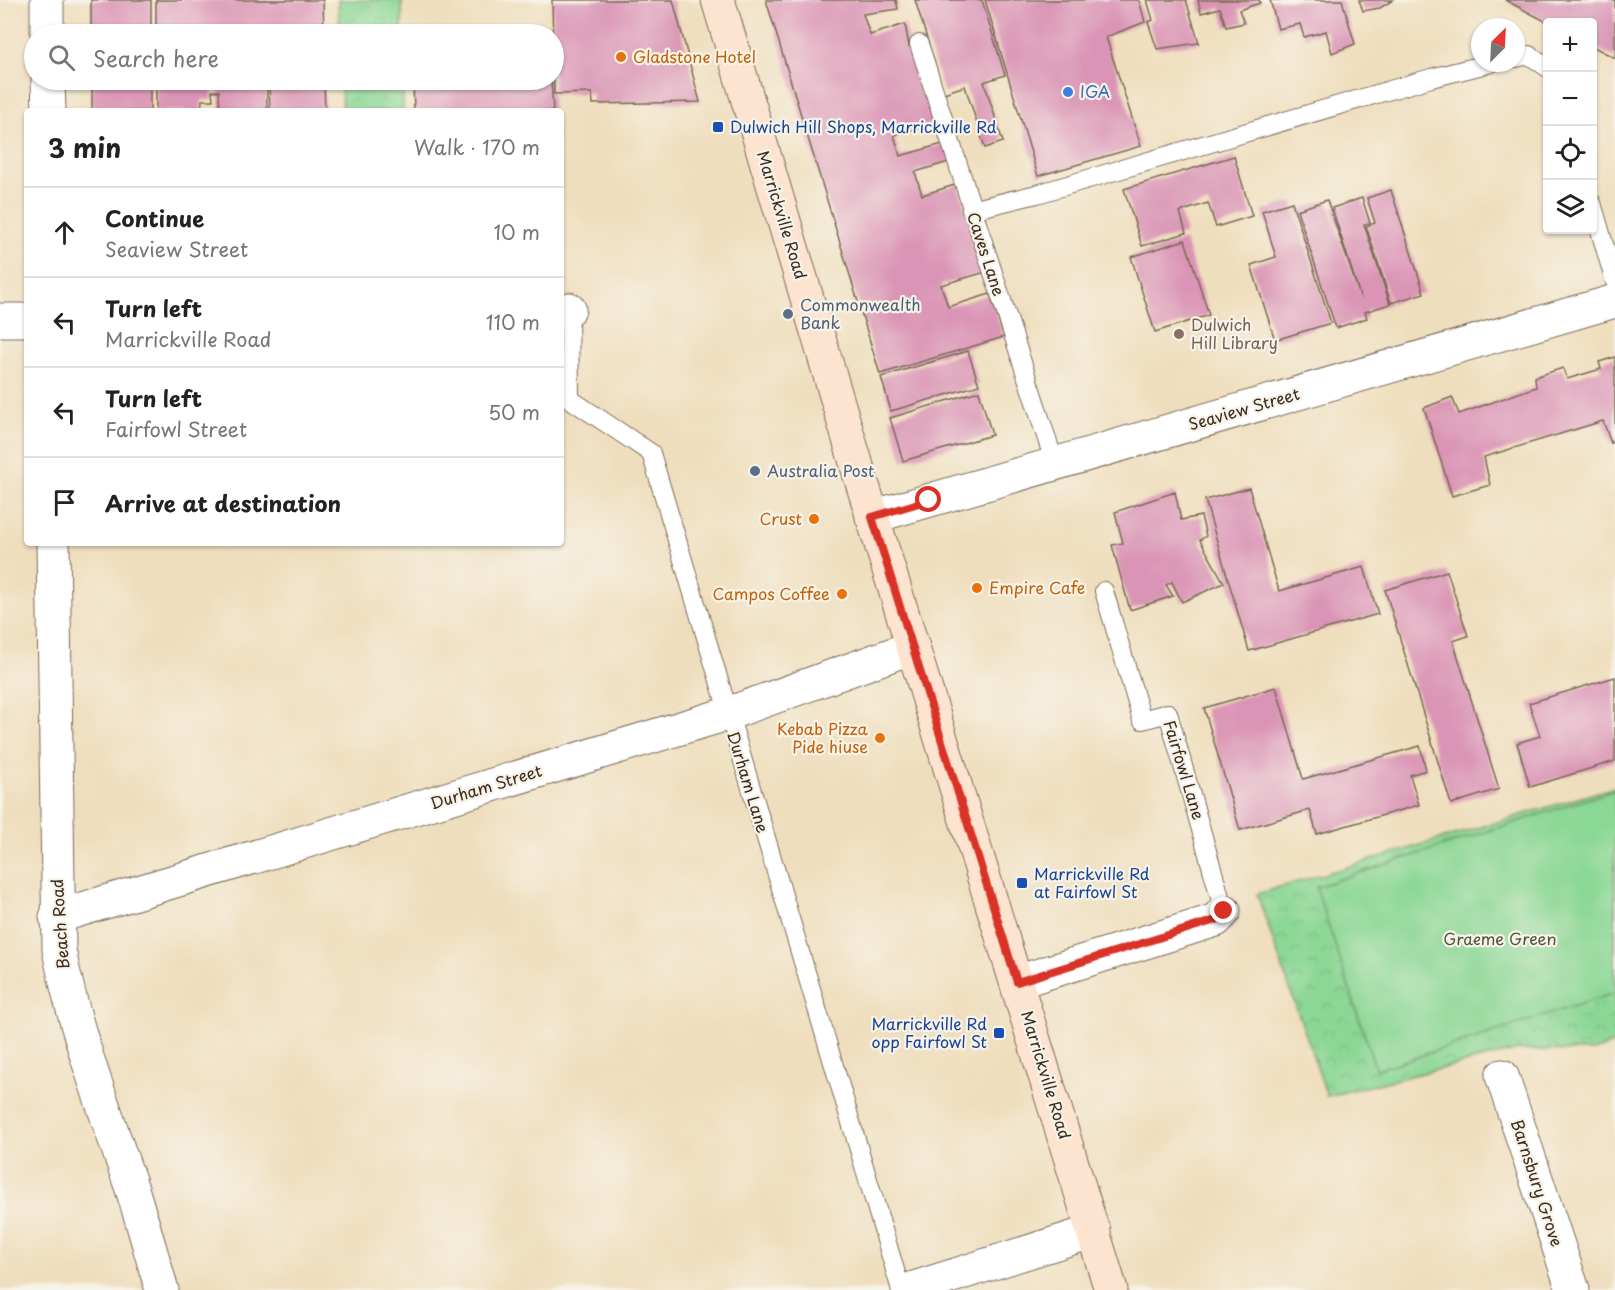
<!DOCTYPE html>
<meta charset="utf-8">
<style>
:root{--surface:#fff;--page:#f6f6f6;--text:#222;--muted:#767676;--line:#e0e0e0}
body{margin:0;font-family:"Playpen Sans",sans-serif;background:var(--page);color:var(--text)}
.controls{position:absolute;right:18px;top:18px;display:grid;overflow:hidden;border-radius:6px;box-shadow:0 2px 4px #0004}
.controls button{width:54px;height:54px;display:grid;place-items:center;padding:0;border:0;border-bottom:2px solid var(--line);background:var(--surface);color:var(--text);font:30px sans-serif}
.compass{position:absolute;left:1471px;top:18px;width:54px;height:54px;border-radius:50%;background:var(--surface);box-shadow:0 2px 4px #0004;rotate:24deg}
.stop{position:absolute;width:18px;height:18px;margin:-14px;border:4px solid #d93025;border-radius:50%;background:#fff}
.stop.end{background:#d93025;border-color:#fff;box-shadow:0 2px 6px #0008}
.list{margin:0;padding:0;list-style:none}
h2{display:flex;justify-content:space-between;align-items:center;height:78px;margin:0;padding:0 24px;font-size:26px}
h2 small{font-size:20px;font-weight:400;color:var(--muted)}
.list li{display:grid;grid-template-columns:39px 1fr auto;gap:18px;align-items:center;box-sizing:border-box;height:90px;padding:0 24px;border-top:2px solid var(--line)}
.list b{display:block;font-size:22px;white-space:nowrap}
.list p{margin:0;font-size:20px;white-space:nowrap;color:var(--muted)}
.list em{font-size:20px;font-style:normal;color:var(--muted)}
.icon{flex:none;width:33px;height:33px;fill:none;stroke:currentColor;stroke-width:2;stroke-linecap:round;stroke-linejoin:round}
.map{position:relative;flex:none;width:1615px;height:1290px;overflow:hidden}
.search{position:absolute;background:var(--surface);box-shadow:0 2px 4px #0004;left:24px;top:24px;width:540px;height:66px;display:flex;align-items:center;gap:15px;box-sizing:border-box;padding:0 21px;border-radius:33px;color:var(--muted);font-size:22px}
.panel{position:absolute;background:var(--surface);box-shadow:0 2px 4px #0004;left:24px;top:108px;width:540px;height:438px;border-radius:6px}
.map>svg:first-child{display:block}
.park{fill:url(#park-crowns);stroke:#63805a;stroke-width:1.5}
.garden{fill:#8bd795;stroke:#63805a;stroke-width:1.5}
.building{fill:#da94b5}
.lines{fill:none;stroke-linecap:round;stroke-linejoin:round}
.lane-casing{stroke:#7a6956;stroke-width:20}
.street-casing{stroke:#7a6956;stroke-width:35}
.secondary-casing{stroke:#7a6956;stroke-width:35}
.lane{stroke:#fff;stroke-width:18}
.street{stroke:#fff;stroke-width:33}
.secondary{stroke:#fde4d1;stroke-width:33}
.route{stroke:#d93025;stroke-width:8}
.food-dot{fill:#e8710a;stroke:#f7f3e8;stroke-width:2}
.shop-dot{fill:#3f7fe0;stroke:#f7f3e8;stroke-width:2}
.transit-dot{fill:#1a4fb4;stroke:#f7f3e8;stroke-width:2}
.service-dot{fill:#5c6f8a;stroke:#f7f3e8;stroke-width:2}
.education-dot{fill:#8d6e63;stroke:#f7f3e8;stroke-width:2}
.labels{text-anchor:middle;stroke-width:4.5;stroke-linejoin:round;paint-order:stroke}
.food-label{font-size:16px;fill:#c56008;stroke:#f7f3e8;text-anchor:end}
.shop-label{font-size:16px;fill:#366cbe;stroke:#f7f3e8;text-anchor:start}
.transit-label{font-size:16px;fill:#164399;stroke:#f7f3e8;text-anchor:start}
.street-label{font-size:16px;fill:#3b2a1e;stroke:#f7f3e8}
.service-label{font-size:16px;fill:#4e5e75;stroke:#f7f3e8;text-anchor:start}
.education-label{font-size:16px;fill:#785e54;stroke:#f7f3e8;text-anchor:start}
.park-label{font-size:16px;fill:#4f553c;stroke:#f7f3e8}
</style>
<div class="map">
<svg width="1615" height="1290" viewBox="0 0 1615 1290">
<defs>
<pattern id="park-crowns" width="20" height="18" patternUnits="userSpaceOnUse" patternTransform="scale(1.5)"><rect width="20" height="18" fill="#8bd795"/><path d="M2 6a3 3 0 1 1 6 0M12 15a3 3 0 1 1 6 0" fill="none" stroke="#79b980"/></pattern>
</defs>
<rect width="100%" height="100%" fill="#f7f3e8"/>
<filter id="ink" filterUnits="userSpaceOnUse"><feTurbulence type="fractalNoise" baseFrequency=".0167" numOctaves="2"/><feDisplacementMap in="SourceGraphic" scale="12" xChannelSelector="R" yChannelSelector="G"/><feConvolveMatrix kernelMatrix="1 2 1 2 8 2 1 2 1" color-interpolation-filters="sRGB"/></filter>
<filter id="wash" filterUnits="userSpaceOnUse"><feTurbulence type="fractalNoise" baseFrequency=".008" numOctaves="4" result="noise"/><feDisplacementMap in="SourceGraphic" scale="24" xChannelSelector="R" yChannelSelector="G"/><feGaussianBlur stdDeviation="1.35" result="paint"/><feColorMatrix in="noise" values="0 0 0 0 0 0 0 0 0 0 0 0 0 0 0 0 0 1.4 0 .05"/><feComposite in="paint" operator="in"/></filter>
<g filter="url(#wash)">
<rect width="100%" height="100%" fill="#efdebd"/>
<!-- park -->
<g class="park">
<polygon points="338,0 402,0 402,34 340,34"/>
<polygon points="341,80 403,80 403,111 342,111"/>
<polygon points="1615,787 1615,1043 1594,1051 1518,1050 1327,1096 1257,894"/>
</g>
<!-- garden -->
<polygon class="garden" points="1615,790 1615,993 1376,1070 1316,887"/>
<g id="blocks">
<!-- building -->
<g class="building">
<rect x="91" y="0" width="60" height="34"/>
<polygon points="156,0 323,0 324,34 156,34"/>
<polygon points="552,0 673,0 700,102 593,104 592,93 554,94"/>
<polygon points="766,0 896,0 898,9 863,14 870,35 905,24 909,46 913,45 937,123 894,135 900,156 946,143 952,161 915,172 922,195 958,184 986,272 941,285 948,307 990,294 1004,337 880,374"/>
<polygon points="915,0 982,0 1005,75 984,82 1003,142 985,148 965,86 944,93"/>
<polygon points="985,0 1139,0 1145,22 1106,37 1141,146 1038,176"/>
<polygon points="1147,0 1186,0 1199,43 1157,49 1148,22 1153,20"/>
<polygon points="1198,0 1259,0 1260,3 1239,10 1244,23 1226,27 1220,8 1201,13"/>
<polygon points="1270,0 1342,0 1355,44 1332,53 1326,31 1304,37 1300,24 1278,29"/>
<polygon points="1359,0 1393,0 1380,8 1363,11"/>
<polygon points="1505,0 1615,0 1615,58 1592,46 1592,22 1547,22"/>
<rect x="92" y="80" width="58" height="31"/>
<polygon points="156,80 267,80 267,111 220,111 219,91 212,91 213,100 202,100 201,111 156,111"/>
<polygon points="269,80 324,80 325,111 270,111"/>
<polygon points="413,80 551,80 553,111 414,111"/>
<polygon points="1234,156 1252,216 1216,227 1208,203 1180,212 1186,233 1142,246 1124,189"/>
<polygon points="1391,190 1424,293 1391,303 1366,226 1375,223 1367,198"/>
<polygon points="1362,198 1370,223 1364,224 1390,304 1365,312 1367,318 1336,328 1297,210 1327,200 1361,299 1332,208"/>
<polygon points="1292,202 1331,323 1275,340 1251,265 1276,257 1262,211"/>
<polygon points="1185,240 1209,315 1155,332 1131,257"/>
<polygon points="968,351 979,385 891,411 881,377"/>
<polygon points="1615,357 1615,442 1611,443 1603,421 1484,457 1490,485 1452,496 1424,408 1452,397 1459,414 1536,387 1535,377 1563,368 1567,379 1601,369 1599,362"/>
<polygon points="979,391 992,435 903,461 890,418"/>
<polygon points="1249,488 1279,591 1364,567 1378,614 1249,651 1205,500"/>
<polygon points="1175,492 1181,520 1201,516 1206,536 1200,540 1224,583 1182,602 1172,582 1166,585 1173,596 1130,610 1112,545 1123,543 1115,512"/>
<polygon points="1447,571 1468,636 1453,641 1499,789 1451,804 1385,590"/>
<polygon points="1615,677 1615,761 1530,787 1517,743 1540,736 1529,703"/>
<polygon points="1276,687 1303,779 1420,746 1426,770 1410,775 1419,805 1317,834 1310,810 1240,830 1204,708"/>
</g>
</g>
</g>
<g filter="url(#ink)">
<use href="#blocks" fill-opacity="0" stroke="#7a6956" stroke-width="1.5"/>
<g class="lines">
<!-- lane casing -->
<g class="lane-casing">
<g id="lane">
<polyline points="919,44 1055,464"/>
<polyline points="1516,58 1529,55 1548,68"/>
<polyline points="1592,203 1615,282"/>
<polyline points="971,210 1037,194 1431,78 1491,63"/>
<polyline points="569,309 570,399 651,453 901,1290"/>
<polyline points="1104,591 1142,720 1168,713 1224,911"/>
</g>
</g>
<!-- street casing -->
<g class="street-casing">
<g id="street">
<polyline points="47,0 47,34"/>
<polyline points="48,80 49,111"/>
<polyline points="561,310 569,309"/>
<polyline points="0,320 27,320"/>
<polyline points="872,517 1615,301"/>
<path d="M53,543L59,950C75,1032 105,1110 132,1189C143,1223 152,1257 162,1290"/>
<polyline points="56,917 727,714 913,647"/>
<polyline points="1017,982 1216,920 1224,911"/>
<polyline points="1502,1076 1573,1290"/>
<polyline points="908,1290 1094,1231"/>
</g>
</g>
<!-- secondary casing -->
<g class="secondary-casing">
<polyline id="secondary" points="718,0 860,476 1111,1290"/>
</g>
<!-- lane -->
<use href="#lane" class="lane"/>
<!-- street -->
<use href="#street" class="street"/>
<!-- secondary -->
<use href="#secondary" class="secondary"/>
</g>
</g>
<g class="lines" filter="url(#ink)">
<!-- route -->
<polyline class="route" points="929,500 872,517 1017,982 1216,920 1224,911"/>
</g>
<!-- markers -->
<g class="food-dot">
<circle cx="621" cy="57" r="6"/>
<circle cx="814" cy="519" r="6"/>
<circle cx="977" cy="588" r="6"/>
<circle cx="842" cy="594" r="6"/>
<circle cx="880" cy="738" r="6"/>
</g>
<circle class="shop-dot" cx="1068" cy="92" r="6"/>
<g class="transit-dot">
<rect x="712" y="121" width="12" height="12" rx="3"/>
<rect x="1016" y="877" width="12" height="12" rx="3"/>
<rect x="993" y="1027" width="12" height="12" rx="3"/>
</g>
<g class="service-dot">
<circle cx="788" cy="314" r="6"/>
<circle cx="755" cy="471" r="6"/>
</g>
<circle class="education-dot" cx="1179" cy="334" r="6"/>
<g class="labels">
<!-- food labels -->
<g class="food-label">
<text x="633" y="63" text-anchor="start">Gladstone Hotel</text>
<text x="802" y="525">Crust</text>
<text x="989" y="594" text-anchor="start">Empire Cafe</text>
<text x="830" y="600">Campos Coffee</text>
<text x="868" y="735">Kebab Pizza<tspan x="868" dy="18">Pide hiuse</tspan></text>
</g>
<!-- shop labels -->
<g class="shop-label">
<text x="1080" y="98">IGA</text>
</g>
<!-- transit labels -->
<g class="transit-label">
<text x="730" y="133">Dulwich Hill Shops, Marrickville Rd</text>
<text x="1034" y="880">Marrickville Rd<tspan x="1034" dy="18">at Fairfowl St</tspan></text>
<text x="987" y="1030" text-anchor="end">Marrickville Rd<tspan x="987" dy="18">opp Fairfowl St</tspan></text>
</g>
<!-- street labels -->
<g class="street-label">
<text transform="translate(782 215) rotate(73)" y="6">Marrickville Road</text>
<text transform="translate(986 254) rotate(72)" y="6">Caves Lane</text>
<text transform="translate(1244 409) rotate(-16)" y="6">Seaview Street</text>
<text transform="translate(1184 770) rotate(73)" y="6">Fairfowl Lane</text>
<text transform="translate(748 782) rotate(73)" y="6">Durham Lane</text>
<text transform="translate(486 787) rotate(-17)" y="6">Durham Street</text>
<text transform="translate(60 924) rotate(-94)" y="6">Beach Road</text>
<text transform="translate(1046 1075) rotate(73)" y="6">Marrickville Road</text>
<text transform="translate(1537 1183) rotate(72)" y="6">Barnsbury Grove</text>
</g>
<!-- service labels -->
<g class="service-label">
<text x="800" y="311">Commonwealth<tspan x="800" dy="18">Bank</tspan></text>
<text x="767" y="477">Australia Post</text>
</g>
<!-- education labels -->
<g class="education-label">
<text x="1191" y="331">Dulwich<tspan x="1191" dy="18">Hill Library</tspan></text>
</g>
<!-- park labels -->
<g class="park-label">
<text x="1500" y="945">Graeme Green</text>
</g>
</g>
</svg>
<div class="controls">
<button>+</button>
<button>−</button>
<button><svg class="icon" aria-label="locate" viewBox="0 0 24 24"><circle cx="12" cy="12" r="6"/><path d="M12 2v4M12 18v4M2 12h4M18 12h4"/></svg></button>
<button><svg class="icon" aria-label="layers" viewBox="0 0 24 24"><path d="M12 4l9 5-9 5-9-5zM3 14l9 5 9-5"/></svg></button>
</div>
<svg class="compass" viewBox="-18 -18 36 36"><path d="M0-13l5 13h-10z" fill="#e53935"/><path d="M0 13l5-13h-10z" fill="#767676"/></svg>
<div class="stop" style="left:929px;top:500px"></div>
<div class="stop end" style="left:1224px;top:911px"></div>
<div class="search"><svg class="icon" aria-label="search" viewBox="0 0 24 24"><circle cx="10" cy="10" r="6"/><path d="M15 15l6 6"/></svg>Search here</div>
<section class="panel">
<h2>3 min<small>Walk · 170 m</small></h2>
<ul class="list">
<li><svg class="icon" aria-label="ahead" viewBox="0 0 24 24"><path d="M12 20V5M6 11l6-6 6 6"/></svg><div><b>Continue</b><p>Seaview Street</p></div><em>10 m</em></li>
<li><svg class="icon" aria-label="left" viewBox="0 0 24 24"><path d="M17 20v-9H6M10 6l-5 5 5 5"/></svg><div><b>Turn left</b><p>Marrickville Road</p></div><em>110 m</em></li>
<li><svg class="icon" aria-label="left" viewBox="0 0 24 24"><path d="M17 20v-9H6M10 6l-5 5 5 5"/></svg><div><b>Turn left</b><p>Fairfowl Street</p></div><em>50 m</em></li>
<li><svg class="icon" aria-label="arrive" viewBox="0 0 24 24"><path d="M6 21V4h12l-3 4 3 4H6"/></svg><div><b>Arrive at destination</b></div></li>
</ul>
</section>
</div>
